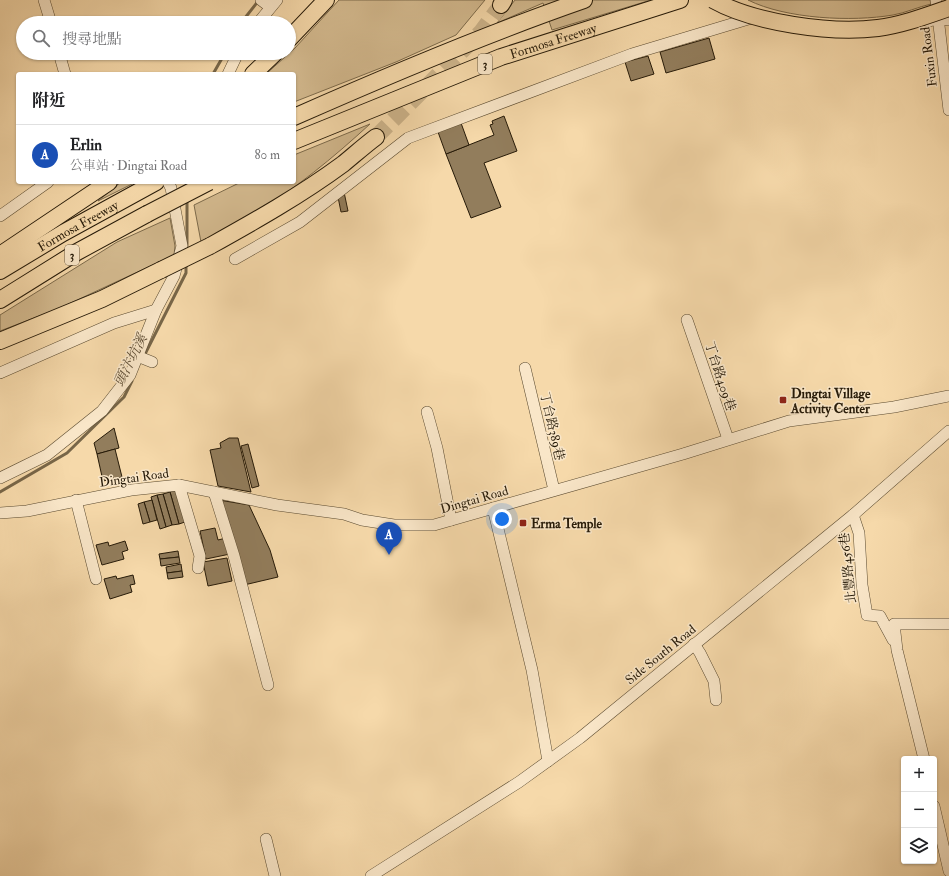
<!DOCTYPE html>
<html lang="zh-TW">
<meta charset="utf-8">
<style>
:root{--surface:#fff;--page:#f6f6f6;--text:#202124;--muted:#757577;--line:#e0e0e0;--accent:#8f2418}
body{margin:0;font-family:"IM FELL Double Pica","Noto Serif TC",serif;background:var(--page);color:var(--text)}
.controls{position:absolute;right:12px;bottom:12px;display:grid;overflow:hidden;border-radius:4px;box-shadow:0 1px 3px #0004}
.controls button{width:36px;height:36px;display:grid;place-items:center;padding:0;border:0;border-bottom:1px solid var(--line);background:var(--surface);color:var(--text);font:20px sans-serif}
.you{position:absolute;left:502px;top:519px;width:14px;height:14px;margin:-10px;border:3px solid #fff;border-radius:50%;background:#1a73e8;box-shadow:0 0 0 6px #1a73e833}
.badge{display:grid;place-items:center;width:26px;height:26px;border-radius:50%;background:var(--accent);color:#fff;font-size:13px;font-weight:700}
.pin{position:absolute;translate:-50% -33px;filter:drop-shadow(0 1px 2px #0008)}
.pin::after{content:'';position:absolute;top:21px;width:14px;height:12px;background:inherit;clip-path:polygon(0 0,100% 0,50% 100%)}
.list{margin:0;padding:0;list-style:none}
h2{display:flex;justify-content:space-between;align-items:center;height:52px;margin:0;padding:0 16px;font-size:17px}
h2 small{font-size:13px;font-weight:400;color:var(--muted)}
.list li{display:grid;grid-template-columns:26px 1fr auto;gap:12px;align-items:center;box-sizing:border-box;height:60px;padding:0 16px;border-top:1px solid var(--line)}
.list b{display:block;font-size:15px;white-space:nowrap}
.list p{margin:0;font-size:13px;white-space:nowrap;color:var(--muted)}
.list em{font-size:13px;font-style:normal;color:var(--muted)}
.icon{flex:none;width:22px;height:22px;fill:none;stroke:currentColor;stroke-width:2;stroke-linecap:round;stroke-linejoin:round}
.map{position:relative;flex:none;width:949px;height:876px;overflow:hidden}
.search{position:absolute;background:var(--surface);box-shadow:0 1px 3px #0004;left:16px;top:16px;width:280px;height:44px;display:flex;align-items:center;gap:10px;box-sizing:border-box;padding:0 14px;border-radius:22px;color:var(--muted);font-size:15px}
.panel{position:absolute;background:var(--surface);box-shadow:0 1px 3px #0004;left:16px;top:72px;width:280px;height:112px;border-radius:4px}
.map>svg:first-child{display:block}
.green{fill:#d3b98e;stroke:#7c6a4b}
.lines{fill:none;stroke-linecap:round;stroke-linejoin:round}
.stream{stroke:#786648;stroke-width:3}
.building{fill:#927d5c;stroke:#261a08}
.highway-tunnel{stroke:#ccb38a;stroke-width:16;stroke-dasharray:16 8;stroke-linecap:butt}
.minor-casing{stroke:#5a4a30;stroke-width:12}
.highway-casing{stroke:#261a08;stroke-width:18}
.minor{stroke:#f9e6c8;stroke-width:11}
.highway{stroke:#f6d9aa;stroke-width:16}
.highway-bridge-casing{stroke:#261a08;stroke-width:18;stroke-linecap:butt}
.highway-bridge{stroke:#f6d9aa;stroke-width:16}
.poi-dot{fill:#8f2418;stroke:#f9e6c8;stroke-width:1.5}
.labels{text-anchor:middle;stroke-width:3;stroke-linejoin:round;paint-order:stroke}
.shield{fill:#f9e6c8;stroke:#655742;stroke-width:1}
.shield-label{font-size:12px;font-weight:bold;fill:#261a08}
.street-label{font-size:13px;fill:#261a08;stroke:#f9e6c8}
.poi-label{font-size:13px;font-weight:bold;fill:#261a08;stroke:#f9e6c8;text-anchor:start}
.water-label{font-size:14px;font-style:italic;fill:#5d4c33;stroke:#f9e6c8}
</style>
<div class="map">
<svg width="949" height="876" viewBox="0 0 949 876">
<rect width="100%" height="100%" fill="#f6d9aa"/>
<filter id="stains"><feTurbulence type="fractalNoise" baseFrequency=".005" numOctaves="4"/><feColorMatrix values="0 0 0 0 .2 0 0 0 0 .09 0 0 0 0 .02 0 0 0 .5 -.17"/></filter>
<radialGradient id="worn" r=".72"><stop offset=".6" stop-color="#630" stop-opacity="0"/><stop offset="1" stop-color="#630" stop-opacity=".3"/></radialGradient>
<!-- green -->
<g class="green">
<polygon points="339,0 485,0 456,35 396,62 294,102 294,74 266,74 295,48"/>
<polygon points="515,0 651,0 552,30 543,3 497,23"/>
<path d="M748,0H930L931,4C918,7 905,13 893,15C852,22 786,19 748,0Z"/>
<path d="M370,124C333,158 295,189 253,215C237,226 219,233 201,242L194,205L241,182H294V155Z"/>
<polygon points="121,182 136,182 98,201"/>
<polygon points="170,218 175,246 174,255 60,308 0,331 0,315 117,242"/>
</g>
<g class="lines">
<!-- stream -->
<g class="stream">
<polyline points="241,23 259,0"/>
<polyline points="213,74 225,53"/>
<polyline points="187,248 187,200"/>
<polyline points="144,356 186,273 186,264"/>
<polyline points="0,492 67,453 124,397 132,381"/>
</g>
</g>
<!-- building -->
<g class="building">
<polygon points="709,38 715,59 666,73 660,52"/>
<polygon points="648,56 654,74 631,81 625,62"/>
<polygon points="504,116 517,151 484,163 501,207 471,218 446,154 494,135 490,125 493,124 492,121"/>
<polygon points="461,123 469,145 446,154 438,132"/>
<polygon points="344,192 348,211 341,212 338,197"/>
<polygon points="114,428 119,448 97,454 94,443"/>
<polygon points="229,438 238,438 251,492 218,486 210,450 221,448 220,443"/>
<polygon points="248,444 259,486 252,488 241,446"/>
<polygon points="115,449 122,477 103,481 97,454"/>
<polygon points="176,490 185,522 179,524 170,492"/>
<polygon points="170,492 179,524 172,525 163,494"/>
<polygon points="163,494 172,525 166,527 157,495"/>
<polygon points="157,495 166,527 160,529 151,497"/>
<polygon points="152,500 157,520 150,522 144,502"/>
<polygon points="219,500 249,505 270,550 278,577 244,585"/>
<polygon points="144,502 150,522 143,524 138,504"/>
<polygon points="215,528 218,540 226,538 230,554 206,559 200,531"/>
<polygon points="125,541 128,550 122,552 124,559 102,565 96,545 108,542 109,546"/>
<polygon points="178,551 179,557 160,559 159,554"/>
<polygon points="179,557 180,563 161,566 160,559"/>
<polygon points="227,558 232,581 208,586 203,562"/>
<polygon points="181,564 182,571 167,573 166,567"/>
<polygon points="182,571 183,577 168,579 167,573"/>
<polygon points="133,575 135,584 130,585 132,592 110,599 104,579 116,576 117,579"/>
</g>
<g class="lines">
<!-- highway-tunnel -->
<polyline class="highway-tunnel" points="376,137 481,32 501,5"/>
<!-- minor casing -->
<g class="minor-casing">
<g id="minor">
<polyline points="44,0 51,23"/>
<polyline points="261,0 270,7"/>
<polyline points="936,0 949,110"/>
<polyline points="928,21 938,19 949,20"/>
<polyline points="258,23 277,0"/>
<polyline points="59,53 65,74"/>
<polyline points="228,74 238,53"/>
<polyline points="0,216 48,182"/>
<polyline points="235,259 300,222 408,138 632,54 755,17"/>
<polyline points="687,320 728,439"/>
<polyline points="137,356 152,362"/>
<polyline points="525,368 554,490"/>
<polyline points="0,373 114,323 156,310"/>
<polyline points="427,412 437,448 451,520"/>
<polyline points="0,478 47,455 102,411 130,375 156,310 174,276 182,246 171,188 168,182"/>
<polyline points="179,485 200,556 198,568"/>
<polyline points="214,492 234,556 268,685"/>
<polyline points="76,500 96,579"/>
<polyline points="493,508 532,670 548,761"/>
<polyline points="0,513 27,511 131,490 179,485 277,505 344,514 362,520 394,525 434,525 683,454 789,421 894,407 949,396"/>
<polyline points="853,515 859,533 862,585 867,615 880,616 893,640"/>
<polyline points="694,644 700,653 714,681 716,700"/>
<polyline points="924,759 897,650 894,624 949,624"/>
<polyline points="934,806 949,871"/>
<polyline points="266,839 275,876"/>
<polyline points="371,876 519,782 580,738 853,515 949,431"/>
</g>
</g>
<!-- highway casing -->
<g class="highway-casing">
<g id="highway">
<polyline points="501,5 504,0"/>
<polyline points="289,39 326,0"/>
<polyline points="253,74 275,53"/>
<path d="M294,117C389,75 486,34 584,0"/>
<path id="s1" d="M294,141L501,57L680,0"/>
<path d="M210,246C255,221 301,195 343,164C354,155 364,146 376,137"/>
<polyline points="0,255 109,182"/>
<path id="s2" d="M0,271L63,233L156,182"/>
<polyline points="0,300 77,252 147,214"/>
<polyline points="0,341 102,299 161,270"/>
</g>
</g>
<!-- minor -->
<use href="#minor" class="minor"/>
<!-- highway -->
<use href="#highway" class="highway"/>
<!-- highway-bridge casing -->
<g class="highway-bridge-casing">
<g id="highway-bridge">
<path d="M713,0C754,23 831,34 878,28C902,25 926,16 949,8"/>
<polyline points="147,214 209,182"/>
<polyline points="161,270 210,246"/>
</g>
</g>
<!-- highway-bridge -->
<use href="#highway-bridge" class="highway-bridge"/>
</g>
<!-- markers -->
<g class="poi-dot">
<rect x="779" y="396" width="8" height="8" rx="2"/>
<rect x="519" y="519" width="8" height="8" rx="2"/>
</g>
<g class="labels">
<!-- shield labels -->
<g class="shield">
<rect x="478" y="54" width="14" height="20" rx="3"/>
<rect x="65" y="245" width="14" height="20" rx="3"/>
</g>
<g class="shield-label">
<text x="485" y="68">3</text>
<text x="72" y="259">3</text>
</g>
<!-- street labels -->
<g class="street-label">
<text dy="5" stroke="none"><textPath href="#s1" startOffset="278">Formosa Freeway</textPath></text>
<text transform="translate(928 57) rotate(-97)" y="5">Fuxin Road</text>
<text dy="5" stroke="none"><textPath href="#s2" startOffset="90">Formosa Freeway</textPath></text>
<text transform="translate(721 376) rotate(72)" y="5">丁台路409巷</text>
<text transform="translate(553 426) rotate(77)" y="5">丁台路389巷</text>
<text transform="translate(134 477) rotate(-8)" y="5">Dingtai Road</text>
<text transform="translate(474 499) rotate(-16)" y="5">Dingtai Road</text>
<text transform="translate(847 568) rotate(-96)" y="5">北豐路456巷</text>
<text transform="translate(660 654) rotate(-39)" y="5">Side South Road</text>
</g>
<!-- poi labels -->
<g class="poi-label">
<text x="791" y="398">Dingtai Village<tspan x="791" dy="15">Activity Center</tspan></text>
<text x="531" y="528">Erma Temple</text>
</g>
<!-- water labels -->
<g class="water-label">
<text transform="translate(130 360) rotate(-63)" y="5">頭汴坑溪</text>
</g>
</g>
<rect width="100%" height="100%" filter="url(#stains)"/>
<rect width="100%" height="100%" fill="url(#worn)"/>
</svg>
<div class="controls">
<button>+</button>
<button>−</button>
<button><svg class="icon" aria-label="layers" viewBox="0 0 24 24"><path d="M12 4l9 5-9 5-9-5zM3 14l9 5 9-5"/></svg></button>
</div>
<div class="you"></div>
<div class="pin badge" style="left:389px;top:555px;background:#1a4fb4">A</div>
<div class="search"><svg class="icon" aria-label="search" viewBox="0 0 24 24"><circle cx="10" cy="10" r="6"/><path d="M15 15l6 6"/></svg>搜尋地點</div>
<section class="panel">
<h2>附近<small></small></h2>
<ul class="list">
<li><span class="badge" style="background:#1a4fb4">A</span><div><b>Erlin</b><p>公車站 · Dingtai Road</p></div><em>80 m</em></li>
</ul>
</section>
</div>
